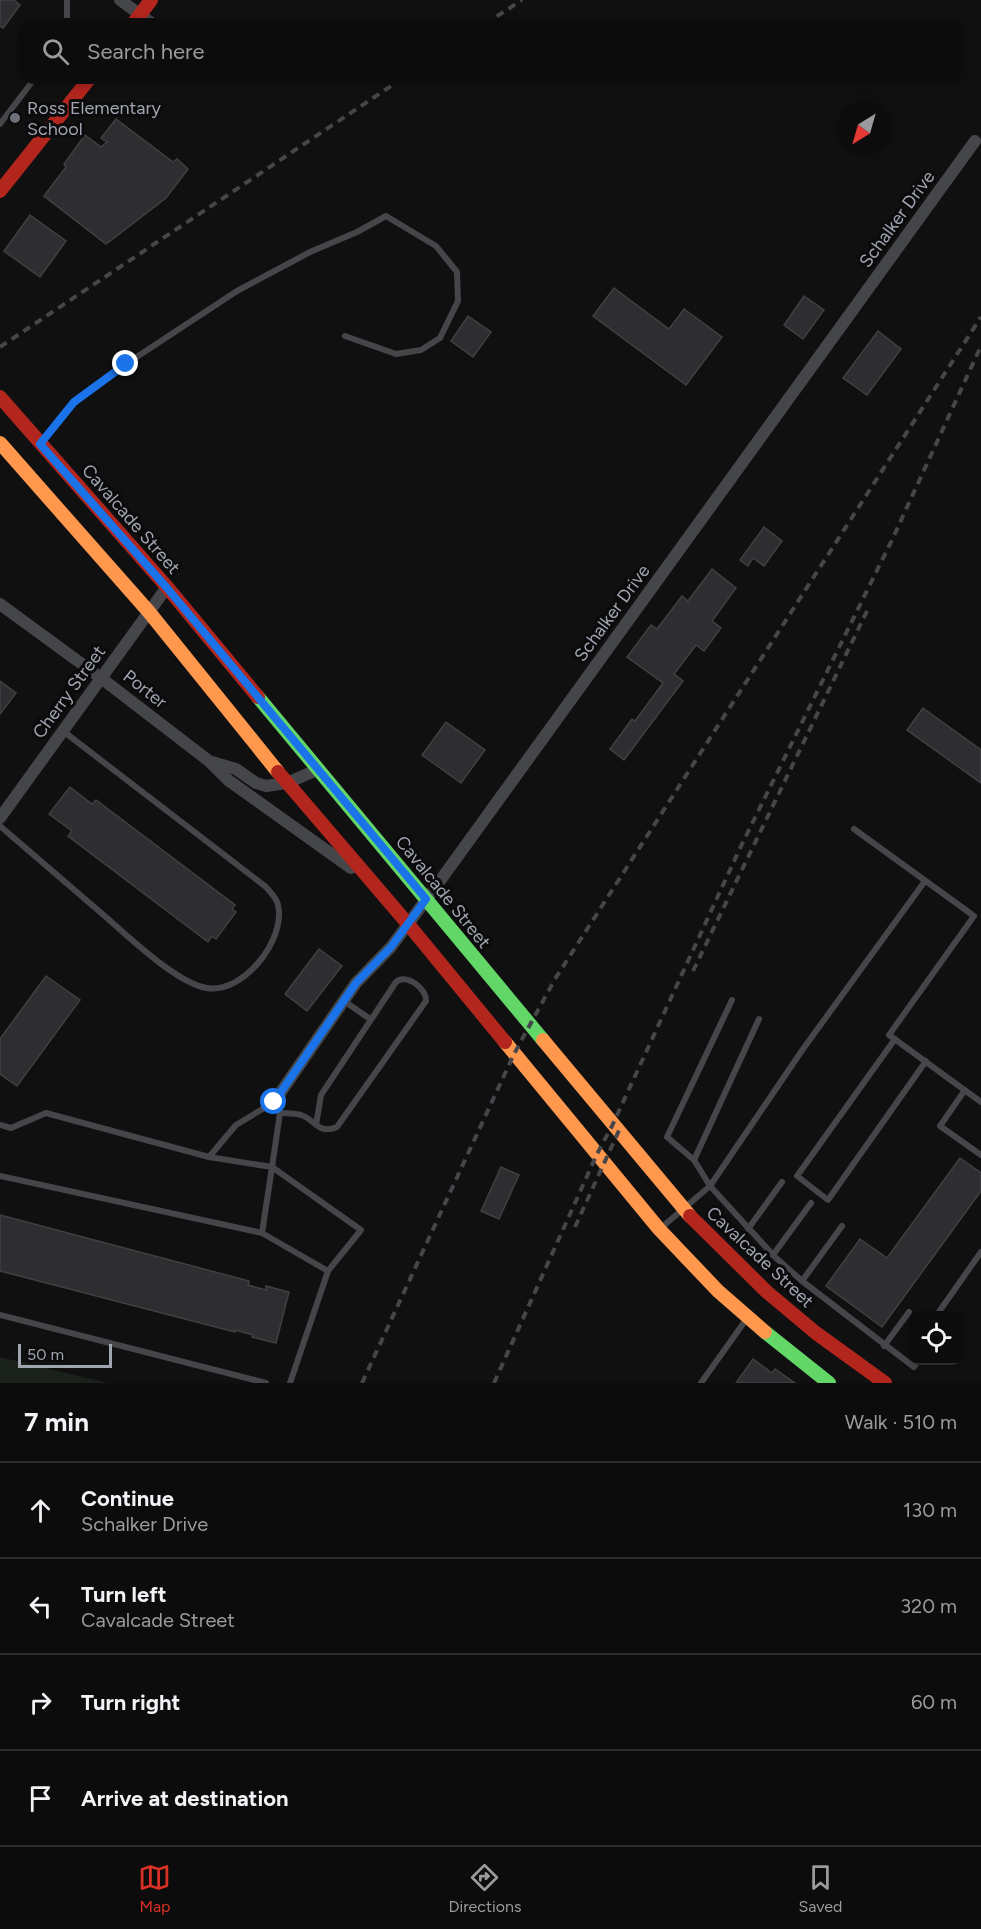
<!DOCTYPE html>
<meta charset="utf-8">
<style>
:root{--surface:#0c0c0d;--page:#1a1a1b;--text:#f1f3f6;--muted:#9a9b9d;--line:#2c2c2e;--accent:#d93025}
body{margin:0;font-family:Figtree,sans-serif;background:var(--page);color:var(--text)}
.controls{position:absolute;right:18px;bottom:18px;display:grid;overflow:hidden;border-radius:12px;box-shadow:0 3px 9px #0003}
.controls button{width:54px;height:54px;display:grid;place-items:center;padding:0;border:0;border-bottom:2px solid var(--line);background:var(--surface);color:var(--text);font:30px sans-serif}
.compass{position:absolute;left:837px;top:102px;width:54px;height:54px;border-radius:50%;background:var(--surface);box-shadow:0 3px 9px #0003;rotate:217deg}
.scale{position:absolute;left:18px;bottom:15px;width:94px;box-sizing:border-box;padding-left:6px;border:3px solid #a1a5b2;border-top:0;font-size:16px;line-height:21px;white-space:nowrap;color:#a1a5b2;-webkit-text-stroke:4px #0b0b0c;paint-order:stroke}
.stop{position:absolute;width:18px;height:18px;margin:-14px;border:4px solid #1a73e8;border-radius:50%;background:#fff}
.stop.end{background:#1a73e8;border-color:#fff;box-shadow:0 2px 6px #0008}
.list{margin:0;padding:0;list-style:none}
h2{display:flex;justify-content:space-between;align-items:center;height:78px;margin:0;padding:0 24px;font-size:26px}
h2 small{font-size:20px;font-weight:400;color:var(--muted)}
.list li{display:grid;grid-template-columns:39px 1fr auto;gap:18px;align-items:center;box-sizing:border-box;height:96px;padding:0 24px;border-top:2px solid var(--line)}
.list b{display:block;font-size:22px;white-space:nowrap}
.list p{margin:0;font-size:20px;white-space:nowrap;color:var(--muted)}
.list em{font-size:20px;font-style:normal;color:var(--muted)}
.icon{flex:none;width:33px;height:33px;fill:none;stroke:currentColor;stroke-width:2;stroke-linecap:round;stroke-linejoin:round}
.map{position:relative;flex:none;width:981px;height:1383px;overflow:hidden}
.search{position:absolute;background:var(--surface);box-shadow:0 3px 9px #0003;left:18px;right:18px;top:18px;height:66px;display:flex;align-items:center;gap:15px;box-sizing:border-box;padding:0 21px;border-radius:18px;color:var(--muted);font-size:22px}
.sheet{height:462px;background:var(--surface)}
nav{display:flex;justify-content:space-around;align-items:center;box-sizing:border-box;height:84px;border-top:2px solid var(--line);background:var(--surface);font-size:16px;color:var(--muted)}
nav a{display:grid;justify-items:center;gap:3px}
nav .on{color:var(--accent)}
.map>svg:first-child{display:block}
.green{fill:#1a211b}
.building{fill:#2e2e30;stroke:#404044;stroke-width:1.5}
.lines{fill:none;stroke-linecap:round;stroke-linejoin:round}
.lane{stroke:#454649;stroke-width:6}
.street{stroke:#454649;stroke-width:12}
.fast{stroke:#63d668;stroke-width:14}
.slow{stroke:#ff974d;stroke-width:14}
.jam{stroke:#b3261e;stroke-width:14}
.rail{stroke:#454649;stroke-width:4;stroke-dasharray:8 6;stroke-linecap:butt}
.route{stroke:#1a73e8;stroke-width:8}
.poi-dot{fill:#6e717a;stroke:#0b0b0c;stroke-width:2}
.labels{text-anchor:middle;stroke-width:6;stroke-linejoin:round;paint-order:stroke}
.poi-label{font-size:18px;fill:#a1a5b2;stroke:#0b0b0c;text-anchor:start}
.street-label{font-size:18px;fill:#a1a5b2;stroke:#0b0b0c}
</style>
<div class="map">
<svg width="981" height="1383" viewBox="0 0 981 1383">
<rect width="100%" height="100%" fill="#101011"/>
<!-- green -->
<polygon class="green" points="0,1357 108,1383 0,1383"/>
<!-- building -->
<g class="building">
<polygon points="0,0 14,0 20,5 3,28 0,26"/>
<polygon points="116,119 173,162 177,159 188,169 166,198 106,244 44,196 66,167 64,164 85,135 101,147 107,142 101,138"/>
<polygon points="30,215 66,241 40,277 4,251"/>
<polygon points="614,288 669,329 684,309 722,337 686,385 593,316"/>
<polygon points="804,296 824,310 803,339 784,325"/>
<polygon points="468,316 491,332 473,357 451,341"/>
<polygon points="878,331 901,349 867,395 843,378"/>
<polygon points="764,527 782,541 764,566 753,558 748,566 740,560"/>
<polygon points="712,569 736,588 712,621 721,628 704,651 696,645 674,674 683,681 624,760 610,749 632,719 635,721 663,683 627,657 651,625 657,629 682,596 688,601"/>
<polygon points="0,681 16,693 0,714"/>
<polygon points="923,708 981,750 981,783 907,730"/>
<polygon points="446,722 485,750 461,783 422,755"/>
<polygon points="70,787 92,804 96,800 235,905 232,909 236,912 216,939 212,936 208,942 68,836 72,831 49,814"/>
<polygon points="319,949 342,966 307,1011 285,994"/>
<polygon points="46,976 80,1000 17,1086 0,1074 0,1039"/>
<polygon points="960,1158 981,1173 981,1191 882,1327 826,1286 860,1239 887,1258"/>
<polygon points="501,1167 519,1175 499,1219 481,1211"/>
<polygon points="0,1215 249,1281 248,1285 266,1290 266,1286 289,1292 276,1343 252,1337 253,1335 235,1330 235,1332 0,1271"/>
<polygon points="753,1359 772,1373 775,1369 795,1383 736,1383"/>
</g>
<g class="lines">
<!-- lane -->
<g class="lane">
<polyline points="67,0 67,24"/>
<polyline points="0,124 35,78"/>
<polyline points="43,441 74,402 126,364 237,291 310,252 357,232 386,216 436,246 457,272 458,301 440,338 421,350 396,354 345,336"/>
<path d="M0,826C36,857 71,887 107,918C130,938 178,984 207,988C244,994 286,939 278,905C277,898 270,892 266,887L63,731"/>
<polyline points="854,829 974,916 889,1035 981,1102"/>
<polyline points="732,1000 667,1137 694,1160 710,1186 775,1257 802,1281 914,1367 919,1360"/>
<polyline points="344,1001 370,1019"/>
<polyline points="895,1039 797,1176 828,1200 926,1061"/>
<polyline points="965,1090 940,1126 981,1155"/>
<path d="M280,1113C286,1113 294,1113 301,1115C316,1120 318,1135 337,1127L426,1001C427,989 407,973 396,982L321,1095L316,1125"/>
<polyline points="0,1125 11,1128 46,1113 209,1157 236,1125 274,1102 280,1113 272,1167 361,1230 328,1271 290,1383"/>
<polyline points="209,1157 272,1167 262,1233"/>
<polyline points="694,1160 759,1019"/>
<polyline points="0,1176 262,1233 328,1271"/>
<polyline points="662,1227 710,1186 803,1049 925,881"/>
<polyline points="748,1229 782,1182"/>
<polyline points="773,1255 811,1203"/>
<polyline points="802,1281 842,1226"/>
<polyline points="0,1315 266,1383"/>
<polyline points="936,1316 981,1252"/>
<polyline points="884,1346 909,1312"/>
<polyline points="701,1383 745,1321"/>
</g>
<!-- street -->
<g class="street">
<polyline points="120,0 153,24"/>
<polyline points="0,604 101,678 209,761 228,780 351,868"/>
<polyline points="212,762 236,769 256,783 266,786 287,783 319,769"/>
<polyline points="0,818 167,587"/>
<polyline points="274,1102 356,983 391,947 437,885 975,141"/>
</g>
<!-- fast -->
<g class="fast">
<polyline points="258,697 543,1040"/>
<polyline points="765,1332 829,1383"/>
</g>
<!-- slow -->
<g class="slow">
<polyline points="0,443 149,612 278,772"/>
<polyline points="543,1040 690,1216"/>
<polyline points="505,1042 659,1229 718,1291 765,1332"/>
</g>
<!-- jam -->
<g class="jam">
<polyline points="133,24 151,0"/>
<polyline points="0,191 90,78"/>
<polyline points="0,397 167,587 258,697"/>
<polyline points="278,772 408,924 505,1042"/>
<polyline points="690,1216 767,1292 816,1333 885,1383"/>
</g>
<!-- rail -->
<g class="rail">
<polyline points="485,24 522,0"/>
<polyline points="0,347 403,78"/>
<polyline points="693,971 868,609"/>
<polyline points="575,1227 621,1126"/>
<polyline points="362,1383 514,1054 555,979 981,317"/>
<polyline points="494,1383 597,1154 612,1126 741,846 892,540 981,346"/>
</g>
</g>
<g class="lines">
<!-- route -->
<polyline class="route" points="126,364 74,402 40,444 167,588 426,899 391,947 356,983 274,1102"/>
</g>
<!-- markers -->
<circle class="poi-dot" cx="15" cy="118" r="6"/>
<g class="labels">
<!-- poi labels -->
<g class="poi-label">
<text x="27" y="114">Ross Elementary<tspan x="27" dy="21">School</tspan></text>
</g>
<!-- street labels -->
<g class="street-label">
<text transform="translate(897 219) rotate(-54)" y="6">Schalker Drive</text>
<text transform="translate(131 519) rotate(49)" y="6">Cavalcade Street</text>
<text transform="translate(612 613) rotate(-54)" y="6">Schalker Drive</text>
<text transform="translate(145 689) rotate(38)" y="6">Porter</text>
<text transform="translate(69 692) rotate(-54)" y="6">Cherry Street</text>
<text transform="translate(443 892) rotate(51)" y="6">Cavalcade Street</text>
<text transform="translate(760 1257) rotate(43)" y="6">Cavalcade Street</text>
</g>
</g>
</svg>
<div class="controls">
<button><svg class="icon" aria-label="locate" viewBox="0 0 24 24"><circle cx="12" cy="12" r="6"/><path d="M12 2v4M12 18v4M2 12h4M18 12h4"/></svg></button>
</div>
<svg class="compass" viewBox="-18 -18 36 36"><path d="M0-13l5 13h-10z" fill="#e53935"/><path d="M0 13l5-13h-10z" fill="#9a9b9d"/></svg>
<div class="scale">50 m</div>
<div class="stop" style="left:274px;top:1102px"></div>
<div class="stop end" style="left:126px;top:364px"></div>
<div class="search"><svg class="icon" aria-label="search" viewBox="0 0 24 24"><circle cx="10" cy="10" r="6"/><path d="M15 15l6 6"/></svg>Search here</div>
</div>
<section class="sheet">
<h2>7 min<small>Walk · 510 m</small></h2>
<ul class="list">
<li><svg class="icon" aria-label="ahead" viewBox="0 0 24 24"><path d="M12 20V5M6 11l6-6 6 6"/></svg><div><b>Continue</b><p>Schalker Drive</p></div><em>130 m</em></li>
<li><svg class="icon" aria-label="left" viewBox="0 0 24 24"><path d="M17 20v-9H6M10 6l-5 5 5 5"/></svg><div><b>Turn left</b><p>Cavalcade Street</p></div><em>320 m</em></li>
<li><svg class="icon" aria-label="right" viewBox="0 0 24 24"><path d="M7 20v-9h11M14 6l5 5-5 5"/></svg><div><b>Turn right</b></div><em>60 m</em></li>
<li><svg class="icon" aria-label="arrive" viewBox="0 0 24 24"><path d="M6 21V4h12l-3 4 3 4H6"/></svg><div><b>Arrive at destination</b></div></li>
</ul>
</section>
<nav>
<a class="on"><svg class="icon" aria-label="map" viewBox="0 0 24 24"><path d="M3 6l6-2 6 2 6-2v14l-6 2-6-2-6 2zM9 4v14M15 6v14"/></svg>Map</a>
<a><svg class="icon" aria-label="directions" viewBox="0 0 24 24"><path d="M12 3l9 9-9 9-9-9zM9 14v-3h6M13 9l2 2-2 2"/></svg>Directions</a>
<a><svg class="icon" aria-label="saved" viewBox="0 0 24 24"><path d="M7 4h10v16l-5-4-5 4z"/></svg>Saved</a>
</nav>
